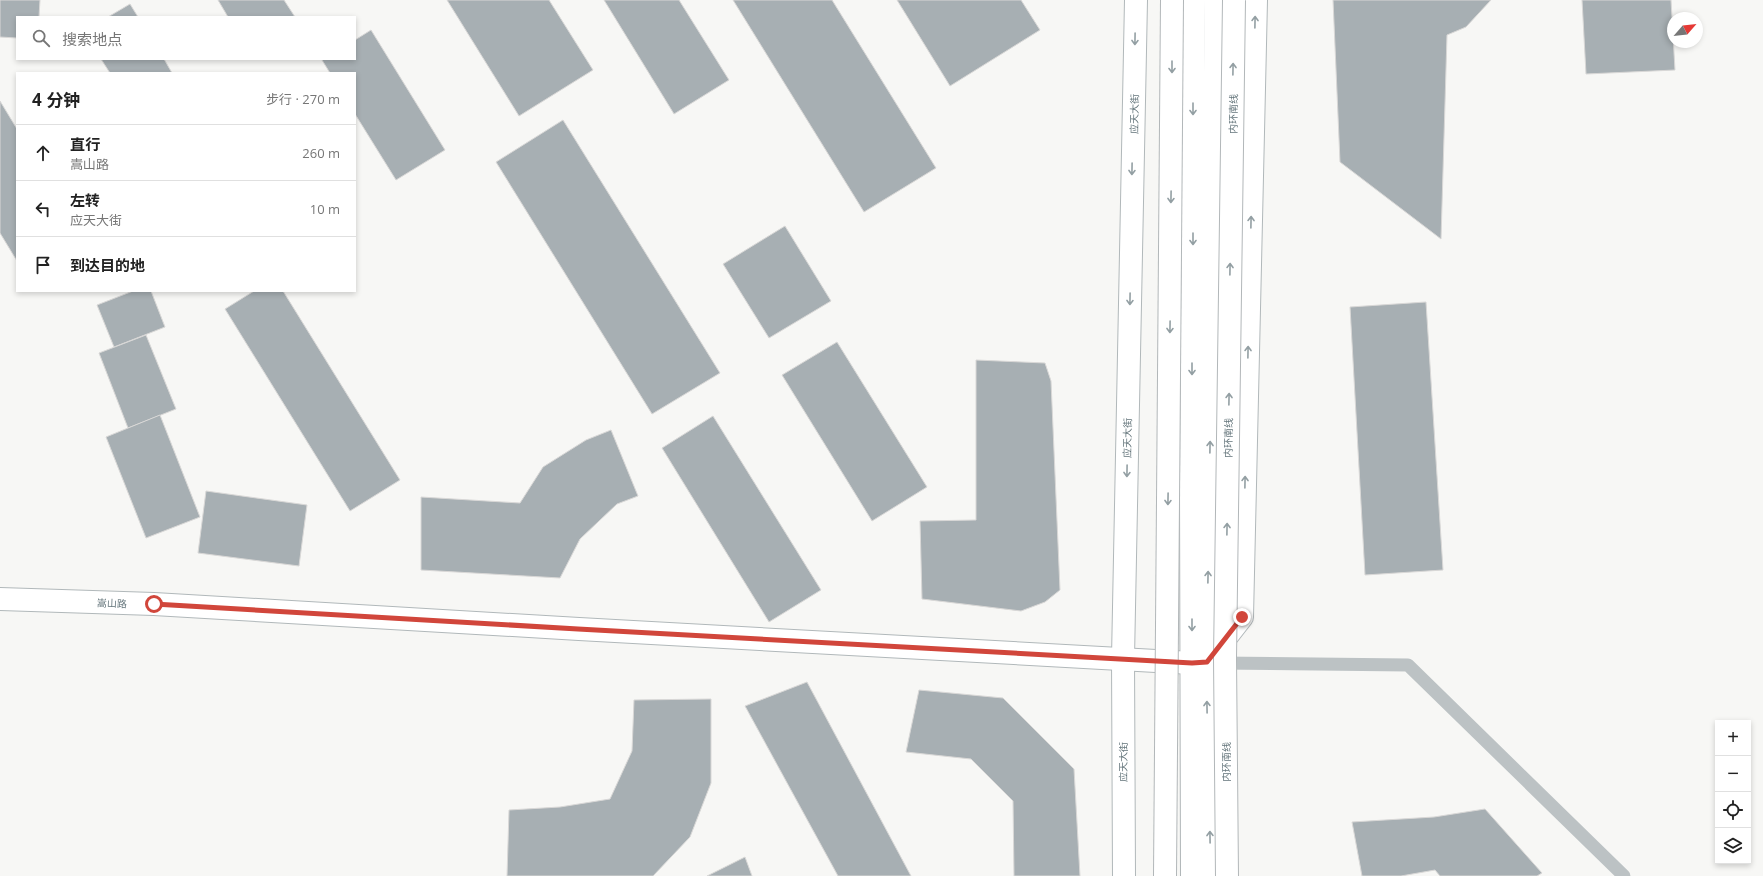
<!DOCTYPE html>
<html lang="zh">
<meta charset="utf-8">
<style>
:root{--surface:#fff;--page:#f6f6f6;--text:#222;--muted:#767676;--line:#e0e0e0}
body{margin:0;font-family:"Open Sans","Noto Sans SC",sans-serif;background:var(--page);color:var(--text)}
.controls{position:absolute;right:12px;bottom:12px;display:grid;overflow:hidden;border-radius:0px;box-shadow:0 2px 6px #0003}
.controls button{width:36px;height:36px;display:grid;place-items:center;padding:0;border:0;border-bottom:1px solid var(--line);background:var(--surface);color:var(--text);font:20px sans-serif}
.compass{position:absolute;left:1667px;top:12px;width:36px;height:36px;border-radius:50%;background:var(--surface);box-shadow:0 2px 6px #0003;rotate:62deg}
.stop{position:absolute;width:12px;height:12px;margin:-9px;border:3px solid #d1463b;border-radius:50%;background:#fff}
.stop.end{background:#d1463b;border-color:#fff;box-shadow:0 1px 4px #0008}
.list{margin:0;padding:0;list-style:none}
h2{display:flex;justify-content:space-between;align-items:center;height:52px;margin:0;padding:0 16px;font-size:17px}
h2 small{font-size:13px;font-weight:400;color:var(--muted)}
.list li{display:grid;grid-template-columns:26px 1fr auto;gap:12px;align-items:center;box-sizing:border-box;height:56px;padding:0 16px;border-top:1px solid var(--line)}
.list b{display:block;font-size:15px;white-space:nowrap}
.list p{margin:0;font-size:13px;white-space:nowrap;color:var(--muted)}
.list em{font-size:13px;font-style:normal;color:var(--muted)}
.icon{flex:none;width:22px;height:22px;fill:none;stroke:currentColor;stroke-width:2;stroke-linecap:round;stroke-linejoin:round}
.map{position:relative;flex:none;width:1763px;height:876px;overflow:hidden}
.search{position:absolute;background:var(--surface);box-shadow:0 2px 6px #0003;left:16px;top:16px;width:340px;height:44px;display:flex;align-items:center;gap:10px;box-sizing:border-box;padding:0 14px;border-radius:0px;color:var(--muted);font-size:15px}
.panel{position:absolute;background:var(--surface);box-shadow:0 2px 6px #0003;left:16px;top:72px;width:340px;height:220px;border-radius:0px}
.map>svg:first-child{display:block}
.building{fill:#a7afb3;stroke:#d9d8d7}
.lines{fill:none;stroke-linecap:round;stroke-linejoin:round}
.secondary-casing{stroke:#b1b8ba;stroke-width:24}
.primary-casing{stroke:#b0b6b8;stroke-width:24}
.lane{stroke:#bcc2c4;stroke-width:13}
.secondary{stroke:#fff;stroke-width:22}
.primary{stroke:#fff;stroke-width:22}
.highway-bridge-casing{stroke:#b2b7b9;stroke-width:24;stroke-linecap:butt}
.highway-bridge{stroke:#fff;stroke-width:22}
.oneway{stroke:#939fa3}
.route{stroke:#d1463b;stroke-width:5}
.labels{text-anchor:middle;stroke-width:4;stroke-linejoin:round;paint-order:stroke}
.street-label{font-size:10px;fill:#65767c;stroke:#fff}
</style>
<div class="map">
<svg width="1763" height="876" viewBox="0 0 1763 876">
<rect width="100%" height="100%" fill="#f7f7f5"/>
<!-- building -->
<g class="building">
<polygon points="0,0 40,0 39,17 17,17 17,38 0,37"/>
<polygon points="218,0 284,0 295,17 228,17"/>
<polygon points="447,0 549,0 593,70 519,116"/>
<polygon points="604,0 679,0 729,80 674,114"/>
<polygon points="733,0 832,0 936,168 864,212"/>
<polygon points="897,0 1021,0 1040,30 950,86"/>
<polygon points="1333,0 1491,0 1466,27 1447,35 1441,239 1340,162"/>
<polygon points="1582,0 1671,0 1675,70 1586,74"/>
<polygon points="130,4 138,17 108,17"/>
<polygon points="371,30 445,150 396,180 355,114 355,73 330,73 322,60 324,59 355,59 355,40"/>
<polygon points="101,59 164,59 172,73 110,73"/>
<polygon points="0,101 17,129 17,261 0,233"/>
<polygon points="563,120 720,373 652,414 496,162"/>
<polygon points="785,226 831,301 769,338 723,264"/>
<polygon points="133,291 151,291 165,327 114,347 97,305"/>
<polygon points="254,291 283,291 400,480 350,511 225,309"/>
<polygon points="1426,302 1443,570 1365,575 1350,307"/>
<polygon points="146,335 176,409 128,428 99,353"/>
<polygon points="837,342 927,487 872,521 782,375"/>
<polygon points="976,360 1045,363 1051,381 1060,590 1045,602 1021,611 922,599 920,521 976,520"/>
<polygon points="160,415 200,517 146,538 106,437"/>
<polygon points="713,416 821,590 769,622 662,448"/>
<polygon points="611,430 638,496 617,504 580,539 560,578 421,570 421,497 520,503 543,467 586,440"/>
<polygon points="206,491 307,505 299,566 198,553"/>
<polygon points="807,682 911,876 838,876 745,706"/>
<polygon points="919,690 1003,698 1074,769 1080,876 1014,876 1013,801 971,759 906,752"/>
<polygon points="711,699 711,783 690,837 653,876 507,876 509,810 560,807 610,799 632,751 634,700"/>
<polygon points="1485,809 1542,873 1537,876 1440,876 1435,870 1401,876 1362,876 1352,822 1434,817"/>
<polygon points="745,857 752,876 707,876"/>
</g>
<g class="lines">
<!-- secondary casing -->
<g class="secondary-casing">
<g id="secondary">
<polyline points="0,599 154,604 579,629 1192,663 1207,662 1242,617 1256,0"/>
<polyline points="1124,876 1123,658 1136,0"/>
</g>
</g>
<!-- primary casing -->
<g class="primary-casing">
<g id="primary">
<polyline points="1192,876 1191,484 1194,0"/>
<polyline points="1210,876 1207,662 1216,0"/>
</g>
</g>
<!-- lane -->
<polyline class="lane" points="1218,663 1408,665 1624,876"/>
<!-- secondary -->
<use href="#secondary" class="secondary"/>
<!-- primary -->
<use href="#primary" class="primary"/>
<!-- highway-bridge casing -->
<g class="highway-bridge-casing">
<g id="highway-bridge">
<polyline points="1165,876 1172,0"/>
<polyline points="1227,876 1225,658 1234,0"/>
</g>
</g>
<!-- highway-bridge -->
<use href="#highway-bridge" class="highway-bridge"/>
</g>
<!-- one-way arrows -->
<defs><path id="oneway-shaft" d="M-6 0H5M1.5-3L5.5 0L1.5 3" fill="none" stroke-width="1.6" stroke-linecap="round" stroke-linejoin="round"/></defs>
<g class="oneway">
<use href="#oneway-shaft" transform="translate(1255 22) rotate(-89)"/>
<use href="#oneway-shaft" transform="translate(1135 39) rotate(91)"/>
<use href="#oneway-shaft" transform="translate(1172 67) rotate(90)"/>
<use href="#oneway-shaft" transform="translate(1233 69) rotate(-89)"/>
<use href="#oneway-shaft" transform="translate(1193 109) rotate(90)"/>
<use href="#oneway-shaft" transform="translate(1132 169) rotate(91)"/>
<use href="#oneway-shaft" transform="translate(1171 197) rotate(91)"/>
<use href="#oneway-shaft" transform="translate(1251 222) rotate(-89)"/>
<use href="#oneway-shaft" transform="translate(1193 239) rotate(90)"/>
<use href="#oneway-shaft" transform="translate(1230 269) rotate(-89)"/>
<use href="#oneway-shaft" transform="translate(1130 299) rotate(91)"/>
<use href="#oneway-shaft" transform="translate(1170 327) rotate(91)"/>
<use href="#oneway-shaft" transform="translate(1248 352) rotate(-89)"/>
<use href="#oneway-shaft" transform="translate(1192 369) rotate(90)"/>
<use href="#oneway-shaft" transform="translate(1229 399) rotate(-89)"/>
<use href="#oneway-shaft" transform="translate(1210 447) rotate(-89)"/>
<use href="#oneway-shaft" transform="translate(1127 471) rotate(91)"/>
<use href="#oneway-shaft" transform="translate(1245 482) rotate(-89)"/>
<use href="#oneway-shaft" transform="translate(1168 499) rotate(91)"/>
<use href="#oneway-shaft" transform="translate(1227 529) rotate(-89)"/>
<use href="#oneway-shaft" transform="translate(1208 577) rotate(-89)"/>
<use href="#oneway-shaft" transform="translate(1192 625) rotate(90)"/>
<use href="#oneway-shaft" transform="translate(1207 707) rotate(-91)"/>
<use href="#oneway-shaft" transform="translate(1210 837) rotate(-91)"/>
</g>
<g class="lines">
<!-- route -->
<polyline class="route" points="154,604 578,629 1192,663 1207,662 1242,617"/>
</g>
<g class="labels">
<!-- street labels -->
<g class="street-label">
<text transform="translate(1134 114) rotate(-89)" y="4">应天大街</text>
<text transform="translate(1233 114) rotate(-89)" y="4">内环南线</text>
<text transform="translate(1127 438) rotate(-89)" y="4">应天大街</text>
<text transform="translate(1228 438) rotate(-89)" y="4">内环南线</text>
<text transform="translate(112 603) rotate(2)" y="4">嵩山路</text>
<text transform="translate(1123 762) rotate(-90)" y="4">应天大街</text>
<text transform="translate(1226 762) rotate(-90)" y="4">内环南线</text>
</g>
</g>
</svg>
<div class="controls">
<button>+</button>
<button>−</button>
<button><svg class="icon" aria-label="locate" viewBox="0 0 24 24"><circle cx="12" cy="12" r="6"/><path d="M12 2v4M12 18v4M2 12h4M18 12h4"/></svg></button>
<button><svg class="icon" aria-label="layers" viewBox="0 0 24 24"><path d="M12 4l9 5-9 5-9-5zM3 14l9 5 9-5"/></svg></button>
</div>
<svg class="compass" viewBox="-18 -18 36 36"><path d="M0-13l5 13h-10z" fill="#e53935"/><path d="M0 13l5-13h-10z" fill="#767676"/></svg>
<div class="stop" style="left:154px;top:604px"></div>
<div class="stop end" style="left:1242px;top:617px"></div>
<div class="search"><svg class="icon" aria-label="search" viewBox="0 0 24 24"><circle cx="10" cy="10" r="6"/><path d="M15 15l6 6"/></svg>搜索地点</div>
<section class="panel">
<h2>4 分钟<small>步行 · 270 m</small></h2>
<ul class="list">
<li><svg class="icon" aria-label="ahead" viewBox="0 0 24 24"><path d="M12 20V5M6 11l6-6 6 6"/></svg><div><b>直行</b><p>嵩山路</p></div><em>260 m</em></li>
<li><svg class="icon" aria-label="left" viewBox="0 0 24 24"><path d="M17 20v-9H6M10 6l-5 5 5 5"/></svg><div><b>左转</b><p>应天大街</p></div><em>10 m</em></li>
<li><svg class="icon" aria-label="arrive" viewBox="0 0 24 24"><path d="M6 21V4h12l-3 4 3 4H6"/></svg><div><b>到达目的地</b></div></li>
</ul>
</section>
</div>
